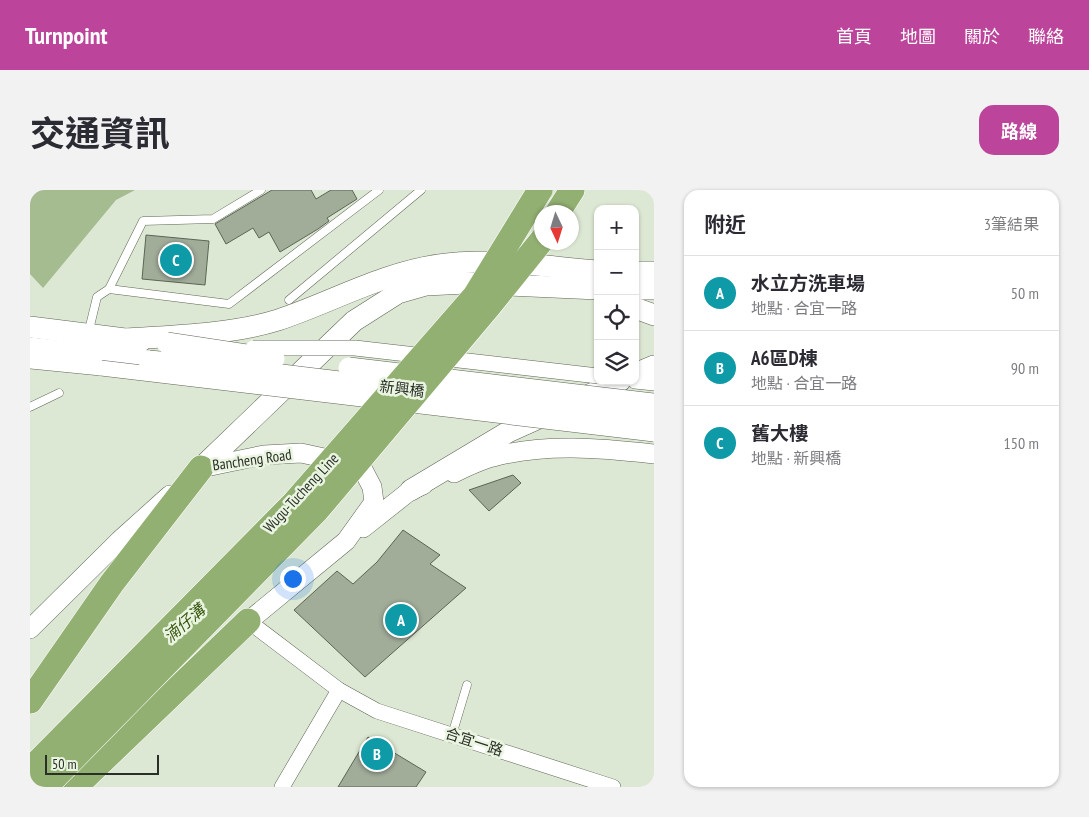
<!DOCTYPE html>
<html lang="zh-TW">
<meta charset="utf-8">
<style>
:root{--surface:#fff;--page:#f2f2f3;--text:#2b2b33;--muted:#7c7c81;--line:#e1e1e2;--accent:#bc459b}
body{margin:0;font-family:"PT Sans Narrow","Noto Sans TC",sans-serif;background:var(--page);color:var(--text)}
.controls{position:absolute;right:15px;top:15px;display:grid;overflow:hidden;border-radius:10px;box-shadow:0 1px 4px #0004}
.controls button{width:45px;height:45px;display:grid;place-items:center;padding:0;border:0;border-bottom:1px solid var(--line);background:var(--surface);color:var(--text);font:25px sans-serif}
.compass{position:absolute;left:504px;top:15px;width:45px;height:45px;border-radius:50%;background:var(--surface);box-shadow:0 1px 4px #0004;rotate:176deg}
.scale{position:absolute;left:15px;bottom:12px;width:114px;box-sizing:border-box;padding-left:5px;border:2px solid #2a2f27;border-top:0;font-size:14px;line-height:18px;white-space:nowrap;color:#2a2f27;-webkit-text-stroke:4px #eaf5e1;paint-order:stroke}
.you{position:absolute;left:262px;top:388px;width:18px;height:18px;margin:-12px;border:4px solid #fff;border-radius:50%;background:#1a73e8;box-shadow:0 0 0 8px #1a73e833}
.badge{display:grid;place-items:center;width:32px;height:32px;border-radius:50%;background:var(--accent);color:#fff;font-size:16px;font-weight:700}
.pin{position:absolute;translate:-50% -50%;border:2px solid #fff;box-shadow:0 1px 5px #0006}
.list{margin:0;padding:0;list-style:none}
h2{display:flex;justify-content:space-between;align-items:center;height:65px;margin:0;padding:0 20px;font-size:21px}
h2 small{font-size:16px;font-weight:400;color:var(--muted)}
.list li{display:grid;grid-template-columns:32px 1fr auto;gap:15px;align-items:center;box-sizing:border-box;height:75px;padding:0 20px;border-top:1px solid var(--line)}
.list b{display:block;font-size:19px;white-space:nowrap}
.list p{margin:0;font-size:16px;white-space:nowrap;color:var(--muted)}
.list em{font-size:16px;font-style:normal;color:var(--muted)}
.icon{flex:none;width:28px;height:28px;fill:none;stroke:currentColor;stroke-width:2;stroke-linecap:round;stroke-linejoin:round}
.map{position:relative;flex:none;width:624px;height:597px;overflow:hidden;border-radius:15px}
header{display:flex;align-items:center;gap:30px;box-sizing:border-box;height:70px;padding:0 25px;background:var(--accent);color:#fff}
header strong{font-size:24px}
nav{display:flex;gap:28px;margin-inline-start:auto;font-size:18px}
.intro{display:flex;align-items:center;justify-content:space-between;box-sizing:border-box;height:120px;padding:0 30px}
h1{margin:0;font-size:35px}
.button{padding:12px 22px;border-radius:15px;background:var(--accent);color:#fff;font-size:18px;font-weight:700}
main{display:flex;gap:30px;padding:0 30px}
aside{flex:1;background:var(--surface);border-radius:15px;box-shadow:0 1px 4px #0004}
.map>svg:first-child{display:block}
.green{fill:#a5bb90}
.building{fill:#a1ac99;stroke:#5c6554}
.lines{fill:none;stroke-linecap:round;stroke-linejoin:round}
.service-casing{stroke:#5d6655;stroke-width:9}
.minor-casing{stroke:#5d6655;stroke-width:16}
.tertiary-casing{stroke:#5d6655;stroke-width:20}
.secondary-casing{stroke:#5d6655;stroke-width:22}
.trunk-casing{stroke:#fff;stroke-width:26}
.service{stroke:#fff;stroke-width:8}
.minor{stroke:#fff;stroke-width:15}
.tertiary{stroke:#fff;stroke-width:19}
.secondary{stroke:#fff;stroke-width:21}
.trunk{stroke:#92b072;stroke-width:25}
.minor-bridge-casing{stroke:#5d6655;stroke-width:16;stroke-linecap:butt}
.secondary-bridge-casing{stroke:#5d6655;stroke-width:22;stroke-linecap:butt}
.trunk-bridge-casing{stroke:#fff;stroke-width:26;stroke-linecap:butt}
.minor-bridge{stroke:#fff;stroke-width:15}
.secondary-bridge{stroke:#fff;stroke-width:21}
.trunk-bridge{stroke:#92b072;stroke-width:25}
.labels{text-anchor:middle;stroke-width:5;stroke-linejoin:round;paint-order:stroke}
.street-label{font-size:15px;fill:#2a2f27;stroke:#eaf5e1}
.water-label{font-size:16px;font-style:italic;fill:#37550d;stroke:#eaf5e1}
</style>
<header>
<strong>Turnpoint</strong>
<nav><a>首頁</a><a>地圖</a><a>關於</a><a>聯絡</a></nav>
</header>
<div class="intro"><h1>交通資訊</h1><a class="button">路線</a></div>
<main>
<div class="map">
<svg width="624" height="597" viewBox="0 0 624 597">
<rect width="100%" height="100%" fill="#dde8d4"/>
<!-- green -->
<polygon class="green" points="0,0 105,0 86,10 13,98 0,84"/>
<!-- building -->
<g class="building">
<polygon points="242,0 281,0 286,9 301,0 322,0 327,9 297,28 299,31 288,39 250,62 239,42 229,48 223,38 196,54 185,34"/>
<polygon points="116,45 179,51 175,95 112,89"/>
<polygon points="483,285 491,293 459,321 439,300"/>
<polygon points="373,340 410,365 400,374 436,398 335,487 264,420 307,381 323,394 347,372"/>
<polygon points="338,547 396,582 386,597 308,597"/>
</g>
<g class="lines">
<!-- service casing -->
<g class="service-casing">
<g id="service">
<polyline points="79,99 113,31 183,29 231,0"/>
<polyline points="259,110 391,0"/>
<polyline points="58,144 67,107 79,99 199,114 349,0"/>
<polyline points="0,217 29,203"/>
<polyline points="422,545 437,495"/>
</g>
</g>
<!-- minor casing -->
<g class="minor-casing">
<g id="minor">
<polyline points="0,171 71,178"/>
<polyline points="605,191 624,193"/>
<polyline points="218,431 309,500 347,521 583,597"/>
<polyline points="252,597 309,500"/>
</g>
</g>
<!-- tertiary casing -->
<g class="tertiary-casing">
<g id="tertiary">
<polyline points="168,280 171,278 234,265 271,263 331,276 342,297 344,312 316,351 209,439"/>
<path d="M424,283C436,277 450,270 463,267C516,253 570,258 624,264"/>
<polyline points="333,338 381,300 393,295"/>
<polyline points="0,439 90,350 140,305"/>
</g>
</g>
<!-- secondary casing -->
<g class="secondary-casing">
<g id="secondary">
<polyline points="605,82 624,82"/>
<polyline points="605,99 624,99"/>
<polyline points="605,118 624,125"/>
<polyline points="0,137 111,151"/>
<path d="M97,149C145,146 203,144 248,130C302,112 352,83 409,75C461,67 516,77 568,81"/>
<polyline points="0,158 119,171"/>
<polyline points="605,184 624,176"/>
<polyline points="550,209 590,191"/>
<polyline points="171,278 324,131 368,103 396,95 436,93 568,99"/>
<polyline points="381,300 478,242 518,224"/>
</g>
</g>
<!-- trunk casing -->
<g class="trunk-casing">
<g id="trunk">
<polyline points="528,22 542,0"/>
<polyline points="0,511 82,393 171,278"/>
<polyline points="45,597 218,431"/>
</g>
</g>
<!-- service -->
<use href="#service" class="service"/>
<!-- minor -->
<use href="#minor" class="minor"/>
<!-- tertiary -->
<use href="#tertiary" class="tertiary"/>
<!-- secondary -->
<use href="#secondary" class="secondary"/>
<!-- trunk -->
<use href="#trunk" class="trunk"/>
<!-- minor-bridge casing -->
<g class="minor-bridge-casing">
<g id="minor-bridge">
<polyline points="223,158 325,158 568,186"/>
<polyline points="71,178 624,244"/>
</g>
</g>
<!-- secondary-bridge casing -->
<g class="secondary-bridge-casing">
<g id="secondary-bridge">
<polyline points="137,153 244,169"/>
<polyline points="119,171 203,179 624,230"/>
<polyline points="319,178 624,214"/>
</g>
</g>
<!-- trunk-bridge casing -->
<g class="trunk-bridge-casing">
<g id="trunk-bridge">
<polyline points="0,580 265,312 445,106 510,0"/>
<polyline points="15,597 287,320 459,116 512,50"/>
</g>
</g>
<!-- minor-bridge -->
<use href="#minor-bridge" class="minor-bridge"/>
<!-- secondary-bridge -->
<use href="#secondary-bridge" class="secondary-bridge"/>
<!-- trunk-bridge -->
<use href="#trunk-bridge" class="trunk-bridge"/>
</g>
<g class="labels">
<!-- street labels -->
<g class="street-label">
<text transform="translate(372 199) rotate(7)" y="5">新興橋</text>
<text transform="translate(222 270) rotate(-8)" y="5">Bancheng Road</text>
<text transform="translate(271 303) rotate(-47)" y="5">Wugu-Tucheng Line</text>
<text transform="translate(444 552) rotate(18)" y="5">合宜一路</text>
</g>
<!-- water labels -->
<g class="water-label">
<text transform="translate(154 433) rotate(-41)" y="6">湳仔溝</text>
</g>
</g>
</svg>
<div class="controls">
<button>+</button>
<button>−</button>
<button><svg class="icon" aria-label="locate" viewBox="0 0 24 24"><circle cx="12" cy="12" r="6"/><path d="M12 2v4M12 18v4M2 12h4M18 12h4"/></svg></button>
<button><svg class="icon" aria-label="layers" viewBox="0 0 24 24"><path d="M12 4l9 5-9 5-9-5zM3 14l9 5 9-5"/></svg></button>
</div>
<svg class="compass" viewBox="-18 -18 36 36"><path d="M0-13l5 13h-10z" fill="#e53935"/><path d="M0 13l5-13h-10z" fill="#7c7c81"/></svg>
<div class="scale">50 m</div>
<div class="you"></div>
<div class="pin badge" style="left:371px;top:430px;background:#0f9aa8">A</div>
<div class="pin badge" style="left:347px;top:564px;background:#0f9aa8">B</div>
<div class="pin badge" style="left:146px;top:70px;background:#0f9aa8">C</div>
</div>
<aside>
<h2>附近<small>3筆結果</small></h2>
<ul class="list">
<li><span class="badge" style="background:#0f9aa8">A</span><div><b>水立方洗車場</b><p>地點 · 合宜一路</p></div><em>50 m</em></li>
<li><span class="badge" style="background:#0f9aa8">B</span><div><b>A6區D棟</b><p>地點 · 合宜一路</p></div><em>90 m</em></li>
<li><span class="badge" style="background:#0f9aa8">C</span><div><b>舊大樓</b><p>地點 · 新興橋</p></div><em>150 m</em></li>
</ul>
</aside>
</main>
